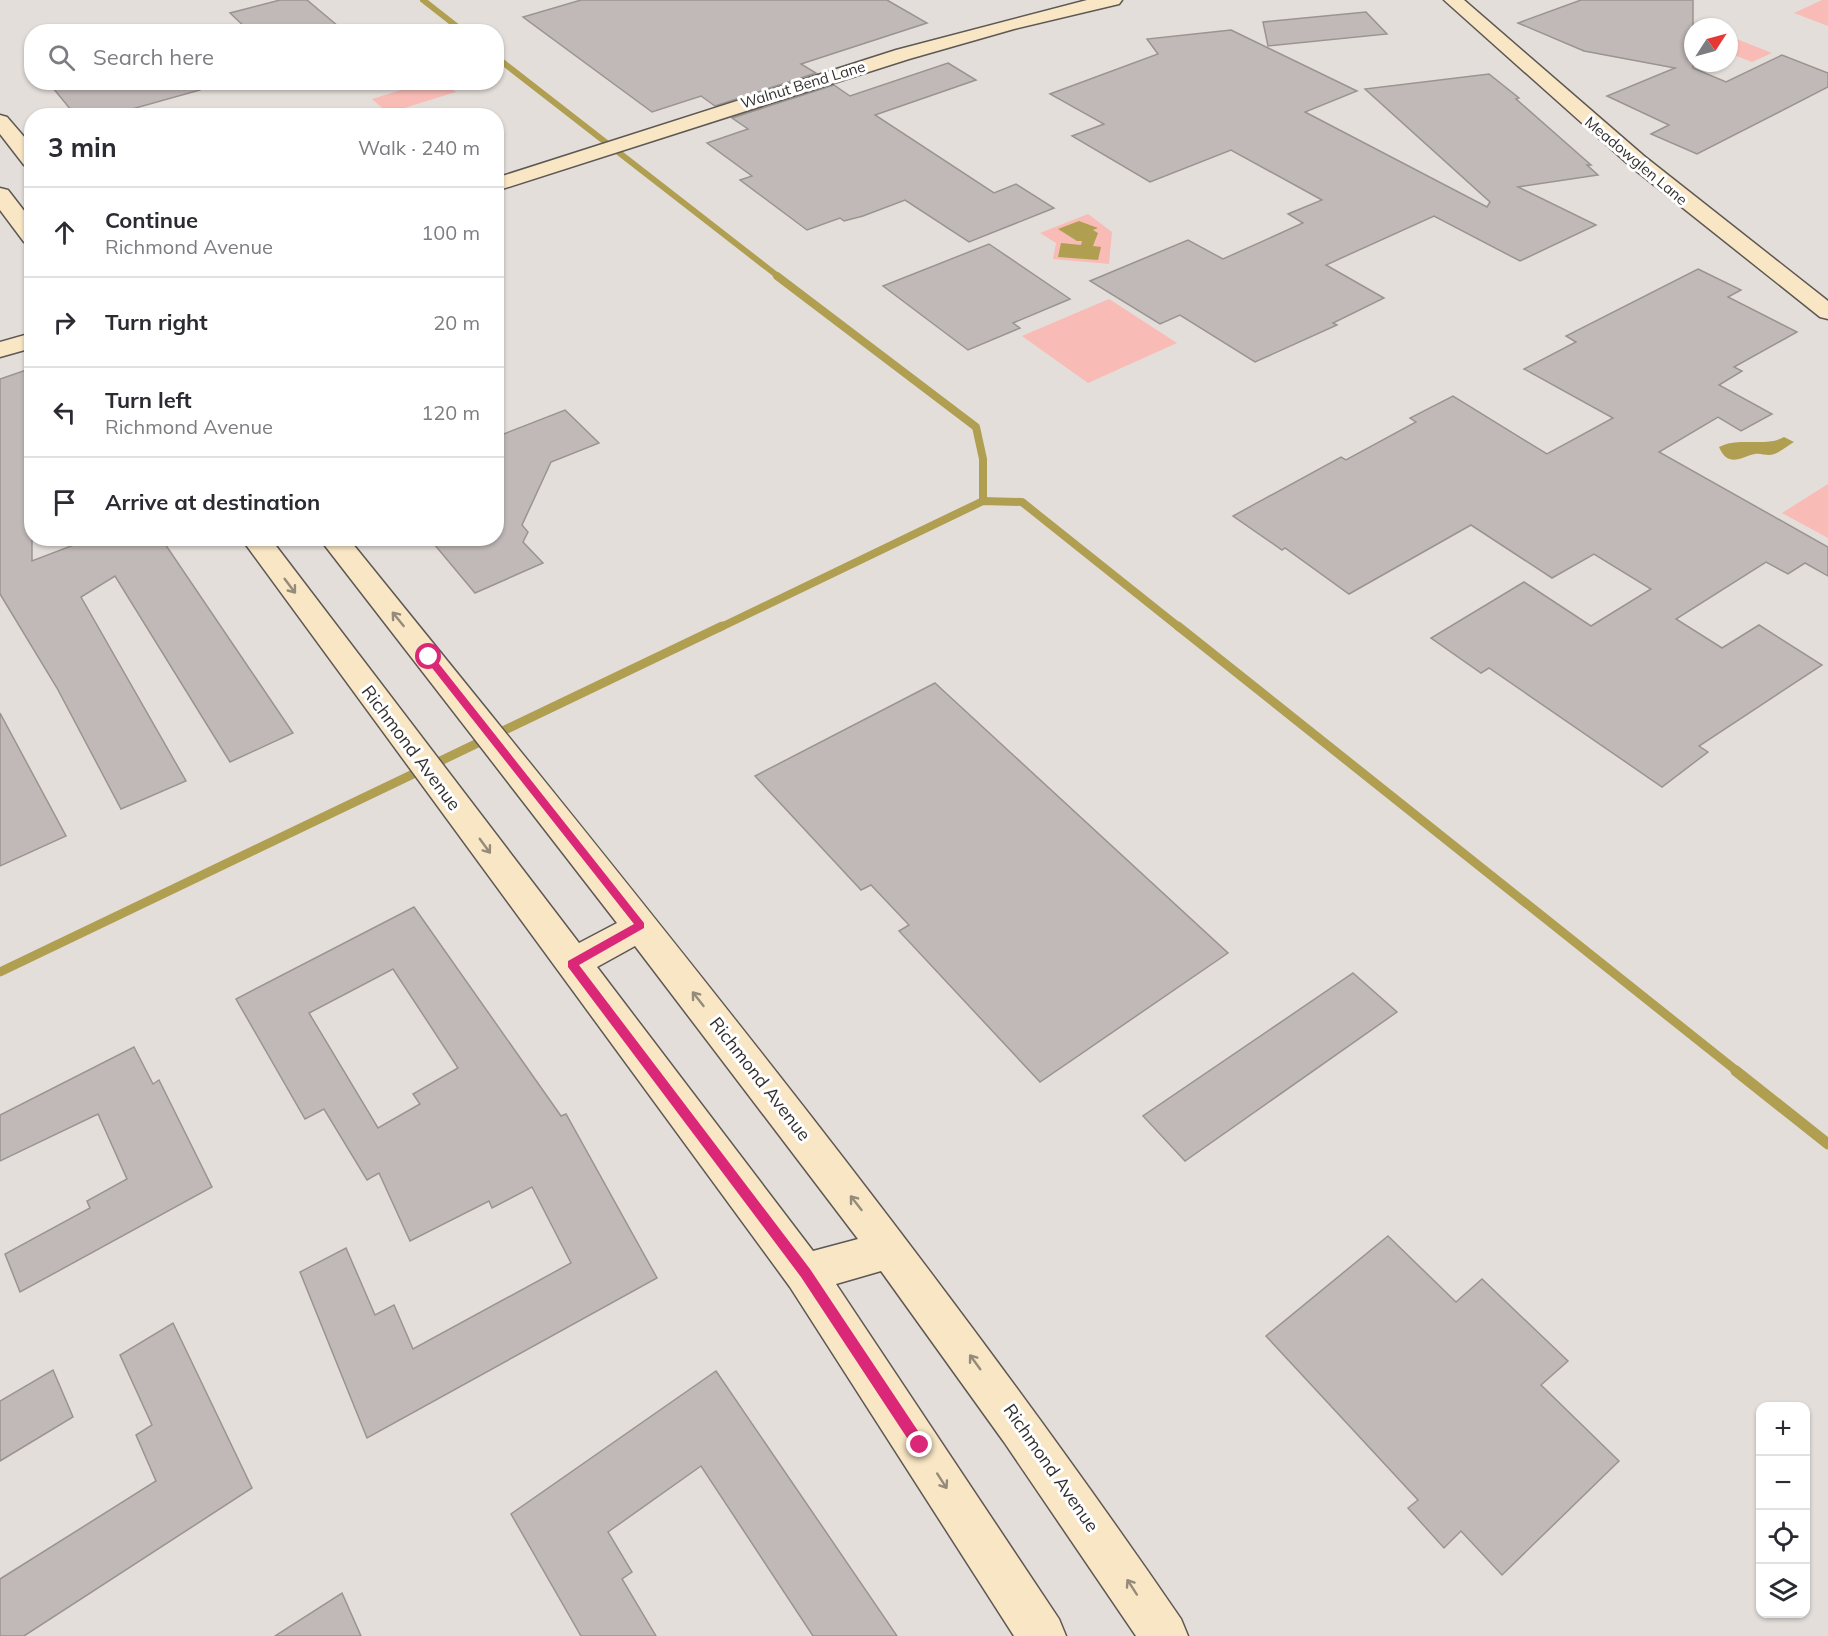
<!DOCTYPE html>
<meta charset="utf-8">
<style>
:root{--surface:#fff;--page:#f7f7f7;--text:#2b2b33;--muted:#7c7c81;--line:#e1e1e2}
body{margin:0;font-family:Mulish,sans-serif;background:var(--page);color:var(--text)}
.controls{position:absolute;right:18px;bottom:18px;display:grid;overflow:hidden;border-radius:12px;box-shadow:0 2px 4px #0004}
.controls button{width:54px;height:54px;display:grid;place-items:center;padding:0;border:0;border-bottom:2px solid var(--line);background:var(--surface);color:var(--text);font:30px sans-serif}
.compass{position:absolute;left:1684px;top:18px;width:54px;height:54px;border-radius:50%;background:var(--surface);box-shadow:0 2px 4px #0004;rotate:54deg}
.stop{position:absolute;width:18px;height:18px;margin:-14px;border:4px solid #db2777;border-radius:50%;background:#fff}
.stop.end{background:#db2777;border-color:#fff;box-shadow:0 2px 6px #0008}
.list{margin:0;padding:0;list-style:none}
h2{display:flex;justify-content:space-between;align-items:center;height:78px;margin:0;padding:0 24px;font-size:26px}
h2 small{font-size:20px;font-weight:400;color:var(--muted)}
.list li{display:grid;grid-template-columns:39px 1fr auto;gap:18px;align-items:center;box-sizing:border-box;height:90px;padding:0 24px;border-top:2px solid var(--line)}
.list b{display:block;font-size:22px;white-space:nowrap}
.list p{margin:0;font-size:20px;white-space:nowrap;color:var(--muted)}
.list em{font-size:20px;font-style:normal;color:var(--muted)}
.icon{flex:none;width:33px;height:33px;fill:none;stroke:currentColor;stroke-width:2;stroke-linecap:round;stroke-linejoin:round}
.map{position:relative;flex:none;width:1828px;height:1636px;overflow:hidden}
.search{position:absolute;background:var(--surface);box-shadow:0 2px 4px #0004;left:24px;top:24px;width:480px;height:66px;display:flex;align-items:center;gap:15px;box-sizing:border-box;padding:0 21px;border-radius:24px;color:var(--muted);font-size:22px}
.panel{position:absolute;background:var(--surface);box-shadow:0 2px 4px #0004;left:24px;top:108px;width:480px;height:438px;border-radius:24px}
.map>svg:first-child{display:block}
.green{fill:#f8bbb5}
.water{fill:#b09f51}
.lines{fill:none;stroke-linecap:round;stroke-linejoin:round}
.stream-far3{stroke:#b09f51;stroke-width:6}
.stream-far2{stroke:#b09f51;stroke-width:8}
.stream-far1{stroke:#b09f51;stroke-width:9}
.stream{stroke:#b09f51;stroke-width:11}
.building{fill:#c0b9b7;stroke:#9a9491;stroke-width:1.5;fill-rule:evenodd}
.secondary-casing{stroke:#5d5854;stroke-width:3}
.secondary{fill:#f8e6c5;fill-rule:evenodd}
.oneway{stroke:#958b7a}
.route{fill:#db2777}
.labels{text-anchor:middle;stroke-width:6;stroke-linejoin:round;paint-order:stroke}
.far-street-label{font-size:15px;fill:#32302e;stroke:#fff}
.street-label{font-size:18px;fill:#32302e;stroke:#fff}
</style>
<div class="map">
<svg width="1828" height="1636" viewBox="0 0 1828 1636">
<rect width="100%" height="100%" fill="#e4deda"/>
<!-- green -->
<g class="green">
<polygon points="1822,0 1828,0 1828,26 1794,13"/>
<polygon points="1729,36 1772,53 1752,62 1729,53"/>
<polygon points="427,82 444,83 456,92 388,113 372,99"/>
<polygon points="1088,214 1112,232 1109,264 1053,259 1056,243 1040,233"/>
<polygon points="1109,299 1177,343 1088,383 1022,336"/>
<polygon points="1828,484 1828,538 1782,513"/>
</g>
<!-- water -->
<g class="water">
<polygon points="1079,221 1098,228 1093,230 1098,233 1093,246 1101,247 1098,260 1058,257 1061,243 1081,245 1082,241 1077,241 1058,229"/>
<path d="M1784,437L1794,442C1787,446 1777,455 1769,455C1765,455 1759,453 1755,454C1743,456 1728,469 1719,447C1739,436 1764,448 1784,437Z"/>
</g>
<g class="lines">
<!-- stream-far3 -->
<g class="stream-far3">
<polyline points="423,0 464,32"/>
<polyline points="496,57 779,277"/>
</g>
<!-- stream-far2 -->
<g class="stream-far2">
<polyline points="777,276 976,427 983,459 983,501"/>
<polyline points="719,628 983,501 1022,502 1180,628"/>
</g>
<!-- stream-far1 -->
<g class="stream-far1">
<polyline points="1178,626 1738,1072"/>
<polyline points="0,972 722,626"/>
</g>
<!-- stream -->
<polyline class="stream" points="1736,1071 1828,1144"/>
</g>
<!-- building -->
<g class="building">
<polygon points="280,0 307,0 345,32 250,32 230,13"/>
<polygon points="581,0 887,0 927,23 801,64 816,73 715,106 701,96 652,112 523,17"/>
<polygon points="1581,0 1693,0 1693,68 1726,82 1782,55 1828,73 1828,87 1697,154 1651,134 1669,125 1607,96 1675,68 1584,51 1518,23"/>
<polygon points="1366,12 1387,34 1268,46 1263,22"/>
<polygon points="1231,30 1357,91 1305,112 1487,207 1490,202 1365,89 1489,74 1519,98 1516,99 1591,165 1587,165 1598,175 1518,187 1596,225 1520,261 1434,216 1326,265 1384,298 1333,323 1337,325 1255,362 1180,315 1160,324 1090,281 1188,240 1223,259 1303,223 1288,214 1322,200 1231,150 1150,182 1072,136 1104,124 1050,94 1158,54 1147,39"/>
<polygon points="948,63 976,80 875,115 994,193 1016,184 1054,208 969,242 905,200 863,216 844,221 840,218 807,230 740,180 752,176 707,143 748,129 732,118 834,85 850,96"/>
<polygon points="48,82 199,82 200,90 107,116 76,116"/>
<polygon points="989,244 1070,299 1013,323 1020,328 968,350 883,286"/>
<polygon points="1698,269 1741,290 1728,297 1797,332 1734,367 1742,371 1719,385 1772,414 1741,431 1718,417 1659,452 1828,547 1828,576 1805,563 1788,574 1766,562 1676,619 1722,648 1759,625 1822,665 1699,746 1708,752 1662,787 1489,668 1481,673 1431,638 1524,582 1591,626 1651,589 1594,554 1552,578 1471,525 1349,594 1285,548 1282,550 1233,516 1341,457 1346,460 1416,422 1410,418 1453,396 1547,454 1613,418 1524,369 1576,342 1566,336"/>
<polygon points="32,368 32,561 92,538 161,538 293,733 230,762 115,576 81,597 186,781 121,809 57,688 0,594 0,379"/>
<polygon points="565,410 599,443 551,462 522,525 528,532 523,542 543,563 475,593 429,538 496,538 496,437"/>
<polygon points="935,683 1228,953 1040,1082 899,931 909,925 871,885 861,890 755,776"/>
<polygon points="0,713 66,836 0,866"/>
<path d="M414,907L561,1116L566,1114L657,1278L367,1438L300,1272L346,1248L375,1315L394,1305L413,1349L571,1263L532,1187L492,1208L489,1201L410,1241L379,1173L367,1180L324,1109L305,1119L236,999ZM393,969L458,1068L413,1094L420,1104L378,1128L309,1013Z"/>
<polygon points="1353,973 1397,1012 1185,1161 1143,1116"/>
<polygon points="134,1047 153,1084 159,1080 212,1187 20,1292 5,1254 90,1208 87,1201 127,1179 98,1114 0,1161 0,1115"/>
<polygon points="1388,1236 1456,1302 1482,1279 1568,1361 1541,1385 1619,1461 1502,1575 1461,1531 1444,1548 1408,1508 1418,1500 1266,1336"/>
<polygon points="173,1323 252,1488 24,1636 0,1636 0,1579 156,1481 136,1435 152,1425 120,1355"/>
<polygon points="53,1370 73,1417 0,1461 0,1401"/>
<polygon points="716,1371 897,1636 813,1636 701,1466 608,1532 632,1572 622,1579 656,1636 581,1636 511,1514"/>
<polygon points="342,1593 361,1636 275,1636"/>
</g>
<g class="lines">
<!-- secondary casing -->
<g class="secondary-casing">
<g id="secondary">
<polygon points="1087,0 1122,0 1119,4 1014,29 909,59 496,191 496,178 896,50"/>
<polygon points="1444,0 1464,0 1644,156 1828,301 1828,319 1820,317 1629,165"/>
<polygon points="0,115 7,117 32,146 32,166 24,165 0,134"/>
<polygon points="0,188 8,190 32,221 32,244 24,242 0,210"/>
<polygon points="32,333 32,348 0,357 0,342"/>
<path d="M241,538H270L579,943L617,923L319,538H348C635,893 923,1243 1181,1619L1188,1636H1136L1004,1442L881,1271L836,1284L1059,1619L1066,1636H1014L790,1287ZM635,946L858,1239L813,1251L597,967Z"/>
</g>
</g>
<!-- secondary -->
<use href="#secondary" class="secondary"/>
</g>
<!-- one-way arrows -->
<defs><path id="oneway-shaft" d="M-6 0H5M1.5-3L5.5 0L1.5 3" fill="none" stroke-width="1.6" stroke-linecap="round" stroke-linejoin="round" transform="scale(1.5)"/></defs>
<g class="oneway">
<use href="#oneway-shaft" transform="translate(290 586) rotate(53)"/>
<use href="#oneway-shaft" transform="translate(398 619) rotate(-129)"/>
<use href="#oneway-shaft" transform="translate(485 846) rotate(54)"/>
<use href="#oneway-shaft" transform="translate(698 999) rotate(-128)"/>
<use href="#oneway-shaft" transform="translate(856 1203) rotate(-128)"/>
<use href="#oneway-shaft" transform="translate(975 1362) rotate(-126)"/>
<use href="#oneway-shaft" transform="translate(942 1481) rotate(57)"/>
<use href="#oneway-shaft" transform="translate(1132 1587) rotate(-123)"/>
</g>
<!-- route -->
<polygon class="route" points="425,655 432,655 644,923 644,928 579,965 810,1269 924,1440 924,1450 915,1450 801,1277 568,967 568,961 634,924 425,659"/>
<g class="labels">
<!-- far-street labels -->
<g class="far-street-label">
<text transform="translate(803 85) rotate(-17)" y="5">Walnut Bend Lane</text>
<text transform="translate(1636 161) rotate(40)" y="5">Meadowglen Lane</text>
</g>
<!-- street labels -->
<g class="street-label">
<text transform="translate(411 748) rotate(53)" y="6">Richmond Avenue</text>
<text transform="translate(760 1079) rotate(52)" y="6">Richmond Avenue</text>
<text transform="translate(1051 1468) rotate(55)" y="6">Richmond Avenue</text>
</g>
</g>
</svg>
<div class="controls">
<button>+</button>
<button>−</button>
<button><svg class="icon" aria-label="locate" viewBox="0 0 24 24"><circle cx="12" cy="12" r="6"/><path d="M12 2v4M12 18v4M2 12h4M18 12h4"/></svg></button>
<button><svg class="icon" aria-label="layers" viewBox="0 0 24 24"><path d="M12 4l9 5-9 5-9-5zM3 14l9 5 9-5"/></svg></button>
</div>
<svg class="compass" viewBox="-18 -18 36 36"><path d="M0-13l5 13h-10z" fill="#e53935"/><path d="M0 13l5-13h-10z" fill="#7c7c81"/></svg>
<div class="stop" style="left:429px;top:657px"></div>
<div class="stop end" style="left:920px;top:1445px"></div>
<div class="search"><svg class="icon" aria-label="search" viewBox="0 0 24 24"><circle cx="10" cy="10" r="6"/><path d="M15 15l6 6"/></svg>Search here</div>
<section class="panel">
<h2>3 min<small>Walk · 240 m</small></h2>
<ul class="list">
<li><svg class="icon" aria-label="ahead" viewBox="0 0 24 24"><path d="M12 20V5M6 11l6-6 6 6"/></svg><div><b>Continue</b><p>Richmond Avenue</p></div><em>100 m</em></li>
<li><svg class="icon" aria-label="right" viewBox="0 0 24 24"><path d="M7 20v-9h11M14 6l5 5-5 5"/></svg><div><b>Turn right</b></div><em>20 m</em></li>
<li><svg class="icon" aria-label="left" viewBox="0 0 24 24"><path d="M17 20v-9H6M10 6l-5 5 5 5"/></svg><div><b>Turn left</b><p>Richmond Avenue</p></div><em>120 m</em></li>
<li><svg class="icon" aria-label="arrive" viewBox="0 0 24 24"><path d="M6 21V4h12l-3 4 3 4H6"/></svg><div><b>Arrive at destination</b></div></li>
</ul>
</section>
</div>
